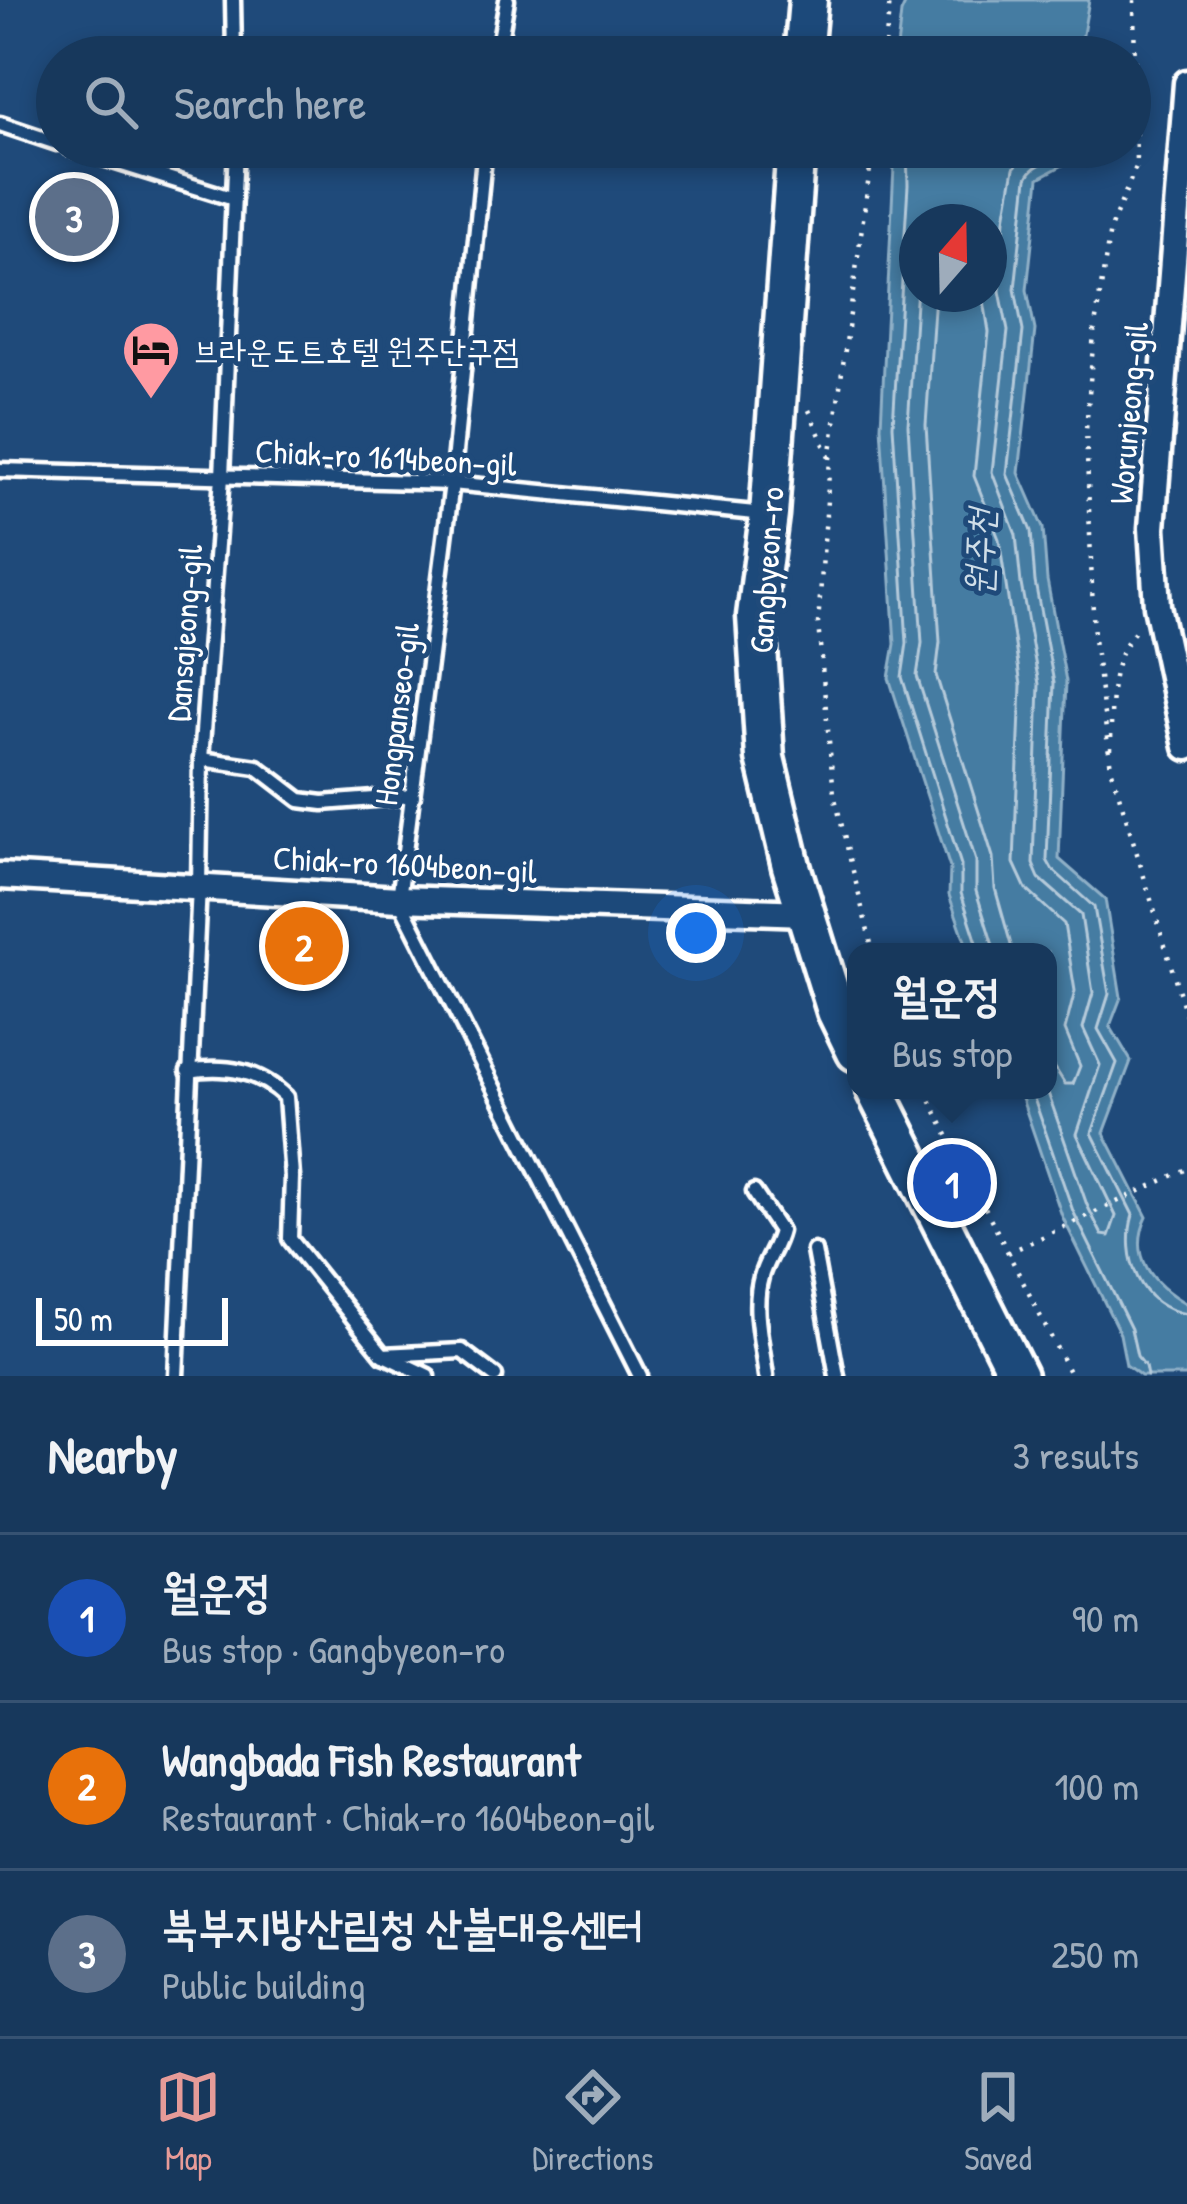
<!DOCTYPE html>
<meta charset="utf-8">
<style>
:root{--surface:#17385c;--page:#203f62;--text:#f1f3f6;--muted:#9eacbb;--line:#365272;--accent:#e69b98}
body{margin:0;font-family:"Patrick Hand","Poor Story",sans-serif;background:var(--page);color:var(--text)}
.compass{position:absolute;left:899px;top:204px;width:108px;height:108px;border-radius:50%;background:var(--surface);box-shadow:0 6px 18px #0003;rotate:20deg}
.scale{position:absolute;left:36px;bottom:30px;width:192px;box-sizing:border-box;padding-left:12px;border:6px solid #fff;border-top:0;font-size:33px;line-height:42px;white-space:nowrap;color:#fff;-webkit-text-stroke:9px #1f4a7a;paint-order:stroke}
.you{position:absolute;left:696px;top:933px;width:42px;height:42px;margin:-30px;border:9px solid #fff;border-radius:50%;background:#1a73e8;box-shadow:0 0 0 18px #1a73e833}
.badge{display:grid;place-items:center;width:78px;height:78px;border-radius:50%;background:var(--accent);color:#fff;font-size:39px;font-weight:700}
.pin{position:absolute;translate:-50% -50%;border:6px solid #fff;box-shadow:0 3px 12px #0006}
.popup{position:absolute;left:847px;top:943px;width:210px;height:156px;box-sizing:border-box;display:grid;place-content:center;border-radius:24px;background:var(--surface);filter:drop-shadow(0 3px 9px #0005);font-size:39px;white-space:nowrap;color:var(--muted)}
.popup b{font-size:45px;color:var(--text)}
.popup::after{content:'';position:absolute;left:50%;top:100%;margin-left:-24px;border:24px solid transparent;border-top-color:var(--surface)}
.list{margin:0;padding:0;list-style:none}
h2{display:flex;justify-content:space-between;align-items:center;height:156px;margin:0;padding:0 48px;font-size:51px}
h2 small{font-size:39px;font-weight:400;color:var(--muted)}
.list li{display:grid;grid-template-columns:78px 1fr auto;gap:36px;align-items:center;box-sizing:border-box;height:168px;padding:0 48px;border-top:3px solid var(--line)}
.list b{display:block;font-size:45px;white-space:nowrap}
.list p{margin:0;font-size:39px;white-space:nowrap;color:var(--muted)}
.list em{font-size:39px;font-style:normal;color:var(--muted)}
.icon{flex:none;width:66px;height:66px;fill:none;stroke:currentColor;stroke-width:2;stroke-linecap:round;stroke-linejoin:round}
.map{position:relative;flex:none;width:1187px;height:1376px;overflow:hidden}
.search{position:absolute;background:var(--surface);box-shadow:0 6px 18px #0003;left:36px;right:36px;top:36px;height:132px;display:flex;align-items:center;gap:30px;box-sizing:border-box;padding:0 42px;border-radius:66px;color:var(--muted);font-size:45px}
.sheet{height:660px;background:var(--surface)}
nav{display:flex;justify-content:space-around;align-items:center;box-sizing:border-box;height:168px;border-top:3px solid var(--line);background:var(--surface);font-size:33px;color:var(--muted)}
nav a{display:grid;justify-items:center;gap:6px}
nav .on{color:var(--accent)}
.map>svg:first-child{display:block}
.water{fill:#457ba2;stroke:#8fb0c7;stroke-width:3;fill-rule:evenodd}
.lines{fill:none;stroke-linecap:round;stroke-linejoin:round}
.shore{stroke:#b5cada;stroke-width:3}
.lane-casing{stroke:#fff;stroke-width:21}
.street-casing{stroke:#fff;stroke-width:33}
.secondary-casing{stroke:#fff;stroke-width:45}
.path{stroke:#fff;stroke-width:4.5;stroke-dasharray:3 9;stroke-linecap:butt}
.lane{stroke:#1f4a7a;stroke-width:12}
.street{stroke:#1f4a7a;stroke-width:24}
.secondary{stroke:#1f4a7a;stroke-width:36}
.labels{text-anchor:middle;stroke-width:10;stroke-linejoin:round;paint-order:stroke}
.poi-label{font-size:33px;fill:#fff;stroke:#1f4a7a;text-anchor:start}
.street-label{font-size:33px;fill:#fff;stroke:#1f4a7a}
.water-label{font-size:36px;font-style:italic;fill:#d0dee8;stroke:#1f4a7a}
</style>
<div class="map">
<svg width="1187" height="1376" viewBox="0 0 1187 1376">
<rect width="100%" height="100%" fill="#1f4a7a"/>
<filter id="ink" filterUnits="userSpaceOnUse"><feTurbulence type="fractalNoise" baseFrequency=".00833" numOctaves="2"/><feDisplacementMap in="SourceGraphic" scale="24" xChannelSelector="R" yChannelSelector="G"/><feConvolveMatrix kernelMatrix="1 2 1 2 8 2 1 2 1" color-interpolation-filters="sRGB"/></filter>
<g filter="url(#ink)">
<!-- water -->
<g class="water">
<polygon points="907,0 1089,0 1079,57 896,57 901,13"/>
<path d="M895,147H1075L1074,159L1039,178L1027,290L1035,330L1019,473L1043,528L1047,580L1066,681L1059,859L1105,899L1121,997L1110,1026L1131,1061L1104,1133L1147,1217C1128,1256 1153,1285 1187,1304V1376H1141L1126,1365L1120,1334L1062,1216L1019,1090H1048V952H969L949,895L950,868L889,678L895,644L881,426ZM917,222H989V294H917Z"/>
</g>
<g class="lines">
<!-- shore -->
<g class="shore">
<polyline points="907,147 908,185 893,425 907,643 902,677 961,865 961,893 980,952"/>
<polyline points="1040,147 1024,156 1014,168 1005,219 1000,291 1008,331 992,472 1016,535 1021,584 1039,684 1033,864 1039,878 1081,915 1093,993 1083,1028 1100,1065 1077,1134 1116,1216 1109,1236 1102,1235 1087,1205 1047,1090"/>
<path d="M1063,147C1056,162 1034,161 1027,178L1015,289L1023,331L1007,474L1031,531L1035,582L1054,683L1047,860L1052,869L1094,907L1109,994L1098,1029L1117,1063L1092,1133L1133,1215C1121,1256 1139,1307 1187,1314"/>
<polyline points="917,286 908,425 922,643 917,676 976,861 976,891 995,952"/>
<polyline points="935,294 926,425 940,642 936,675 993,857 995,888 1013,952"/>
<polyline points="983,294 989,332 974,476 999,539 1021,685 1014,863 1026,889 1064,924 1075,991 1065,1030 1080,1066 1073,1084 1065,1084 1048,1057"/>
<polyline points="1031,1090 1073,1211 1131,1329 1137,1356 1145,1366 1147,1376"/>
</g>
<!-- lane casing -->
<g class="lane-casing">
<g id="lane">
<polyline points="233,0 234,57"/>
<polyline points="497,57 507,0"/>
<polyline points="0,124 57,143"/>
<polyline points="68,147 234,199"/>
<polyline points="485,147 452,483 399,899 640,1376"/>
<polyline points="0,470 452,483 765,514"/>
<polyline points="201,759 257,767 300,800 323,803 413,796"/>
<path d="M188,1071C226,1065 258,1070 286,1097L292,1177L290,1239L383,1355L462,1351L495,1376"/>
<path d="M754,1192L780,1231C776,1248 765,1261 761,1277C752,1308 762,1344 766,1376"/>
<polyline points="814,1251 837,1376"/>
<polyline points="384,1355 428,1376"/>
<polyline points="176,1376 199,886 201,759 222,477 236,147"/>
</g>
</g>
<!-- street casing -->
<g class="street-casing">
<g id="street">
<polyline points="1187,83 1152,528 1157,606 1187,747"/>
<polyline points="0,876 399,899 806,913"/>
</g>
</g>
<!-- secondary casing -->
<g class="secondary-casing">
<g id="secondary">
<polyline points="803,57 808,0"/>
<polyline points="796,147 769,515 756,616 765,758 791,866 836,1011 856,1052"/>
<polyline points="875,1090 1018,1376"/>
</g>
</g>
<!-- path -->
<g class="path">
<polyline points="1134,0 1136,167 1110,229 1094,333 1086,430 1094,639 1111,768 1187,1018"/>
<polyline points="884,57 890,0"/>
<polyline points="809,410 830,459 818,624 834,794 873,952"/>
<polyline points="830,459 873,147"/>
<path d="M1111,750C1112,707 1106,664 1136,630"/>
<polyline points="925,1090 1071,1376"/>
<polyline points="1008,1253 1187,1169"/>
</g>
<!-- lane -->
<use href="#lane" class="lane"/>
<!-- street -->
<use href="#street" class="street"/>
<!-- secondary -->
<use href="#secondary" class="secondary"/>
</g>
</g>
<!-- icons -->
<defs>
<g id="hotel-pin" transform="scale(3)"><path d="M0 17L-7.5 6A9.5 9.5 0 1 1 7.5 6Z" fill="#ff9aa2" stroke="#1f4a7a"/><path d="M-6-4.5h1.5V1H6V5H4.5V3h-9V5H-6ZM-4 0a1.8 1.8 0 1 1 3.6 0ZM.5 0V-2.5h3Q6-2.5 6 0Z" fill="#111"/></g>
</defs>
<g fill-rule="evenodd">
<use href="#hotel-pin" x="151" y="350"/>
</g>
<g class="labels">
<!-- poi labels -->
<g class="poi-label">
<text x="193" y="362">브라운도트호텔 원주단구점</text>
</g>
<!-- street labels -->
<g class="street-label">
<text transform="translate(1128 413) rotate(-85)" y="12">Worunjeong-gil</text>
<text transform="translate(386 457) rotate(3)" y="12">Chiak-ro 1614beon-gil</text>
<text transform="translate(766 570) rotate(-86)" y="12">Gangbyeon-ro</text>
<text transform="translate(184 633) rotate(-86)" y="12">Dansajeong-gil</text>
<text transform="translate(396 714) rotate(-83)" y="12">Hongpanseo-gil</text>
<text transform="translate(405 864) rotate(3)" y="12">Chiak-ro 1604beon-gil</text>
</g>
<!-- water labels -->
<g class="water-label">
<text transform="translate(979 552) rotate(-88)" y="13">원주천</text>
</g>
</g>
</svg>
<svg class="compass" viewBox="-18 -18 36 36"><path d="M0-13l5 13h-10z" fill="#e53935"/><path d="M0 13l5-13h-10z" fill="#9eacbb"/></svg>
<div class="scale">50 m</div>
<div class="you"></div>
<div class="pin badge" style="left:952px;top:1183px;background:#1a4fb4">1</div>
<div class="popup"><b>월운정</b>Bus stop</div>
<div class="pin badge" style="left:304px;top:946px;background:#e8710a">2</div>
<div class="pin badge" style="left:74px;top:217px;background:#5c6f8a">3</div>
<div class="search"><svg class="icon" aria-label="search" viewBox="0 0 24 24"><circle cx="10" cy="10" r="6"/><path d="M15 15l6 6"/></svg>Search here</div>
</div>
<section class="sheet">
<h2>Nearby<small>3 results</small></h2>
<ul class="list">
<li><span class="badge" style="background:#1a4fb4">1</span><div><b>월운정</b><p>Bus stop · Gangbyeon-ro</p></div><em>90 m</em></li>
<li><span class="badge" style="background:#e8710a">2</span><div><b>Wangbada Fish Restaurant</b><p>Restaurant · Chiak-ro 1604beon-gil</p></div><em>100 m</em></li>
<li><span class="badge" style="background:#5c6f8a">3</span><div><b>북부지방산림청 산불대응센터</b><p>Public building</p></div><em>250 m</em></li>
</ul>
</section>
<nav>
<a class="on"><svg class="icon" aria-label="map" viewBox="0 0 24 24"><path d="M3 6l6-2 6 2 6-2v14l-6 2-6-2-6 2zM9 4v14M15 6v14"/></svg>Map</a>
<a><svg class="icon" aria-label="directions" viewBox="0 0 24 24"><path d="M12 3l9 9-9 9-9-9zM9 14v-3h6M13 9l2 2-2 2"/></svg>Directions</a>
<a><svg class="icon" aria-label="saved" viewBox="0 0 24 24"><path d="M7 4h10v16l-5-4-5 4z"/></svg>Saved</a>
</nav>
